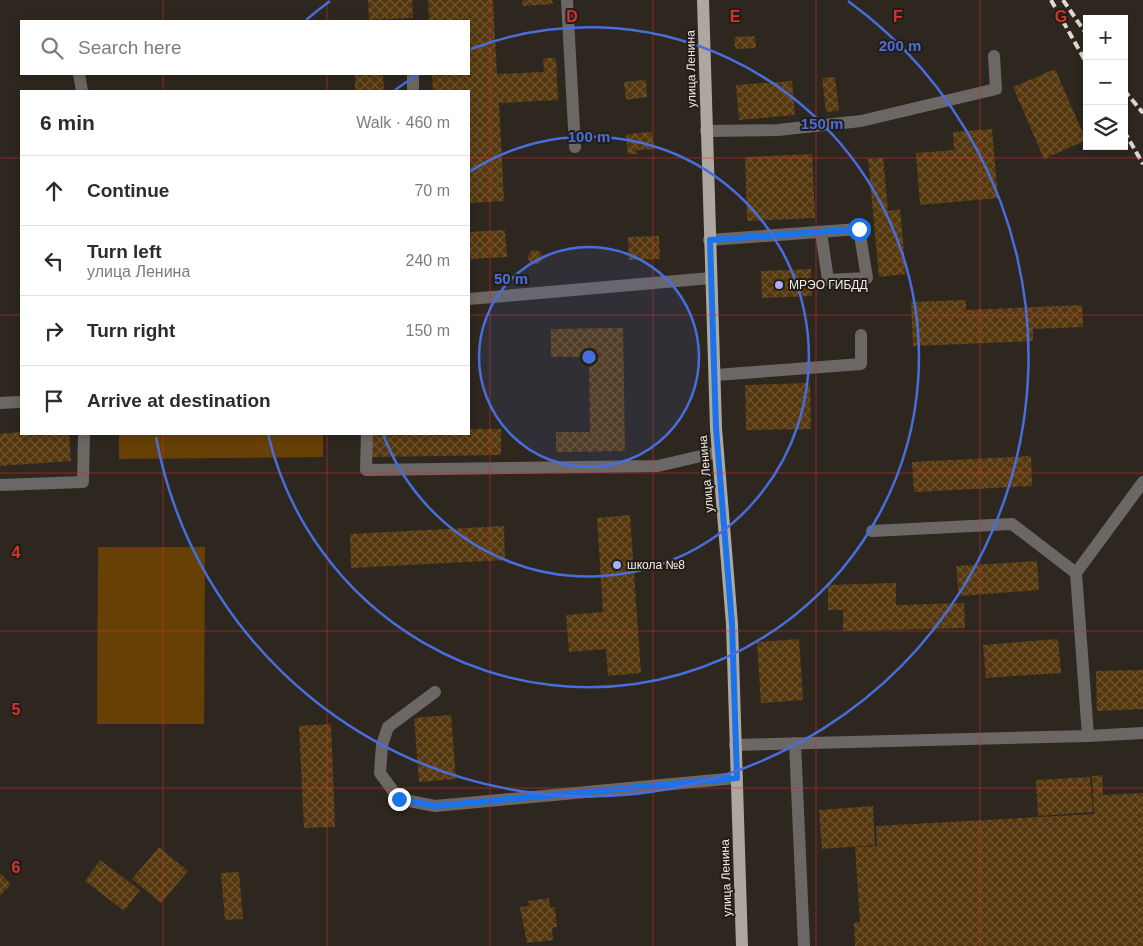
<!DOCTYPE html>
<meta charset="utf-8">
<style>
:root{--surface:#fff;--page:#f2f2f3;--text:#2b2b33;--muted:#7c7c81;--line:#e1e1e2}
body{margin:0;font-family:Helvetica,sans-serif;background:var(--page);color:var(--text)}
.controls{position:absolute;right:15px;top:15px;display:grid;overflow:hidden;border-radius:0px;box-shadow:0 2px 8px #0003}
.controls button{width:45px;height:45px;display:grid;place-items:center;padding:0;border:0;border-bottom:1px solid var(--line);background:var(--surface);color:var(--text);font:25px sans-serif}
.stop{position:absolute;width:15px;height:15px;margin:-11px;border:4px solid #1a73e8;border-radius:50%;background:#fff}
.stop.end{background:#1a73e8;border-color:#fff;box-shadow:0 1px 5px #0008}
.list{margin:0;padding:0;list-style:none}
h2{display:flex;justify-content:space-between;align-items:center;height:65px;margin:0;padding:0 20px;font-size:21px}
h2 small{font-size:16px;font-weight:400;color:var(--muted)}
.list li{display:grid;grid-template-columns:32px 1fr auto;gap:15px;align-items:center;box-sizing:border-box;height:70px;padding:0 20px;border-top:1px solid var(--line)}
.list b{display:block;font-size:19px;white-space:nowrap}
.list p{margin:0;font-size:16px;white-space:nowrap;color:var(--muted)}
.list em{font-size:16px;font-style:normal;color:var(--muted)}
.icon{flex:none;width:28px;height:28px;fill:none;stroke:currentColor;stroke-width:2;stroke-linecap:round;stroke-linejoin:round}
.map{position:relative;flex:none;width:1143px;height:946px;overflow:hidden}
.search{position:absolute;background:var(--surface);box-shadow:0 2px 8px #0003;left:20px;top:20px;width:450px;height:55px;display:flex;align-items:center;gap:12px;box-sizing:border-box;padding:0 18px;border-radius:0px;color:var(--muted);font-size:19px}
.panel{position:absolute;background:var(--surface);box-shadow:0 2px 8px #0003;left:20px;top:90px;width:450px;height:345px;border-radius:0px}
.map>svg:first-child{display:block}
.pitch{fill:#664004}
.building{fill:url(#building-cross-hatch)}
.lines{fill:none;stroke-linecap:round;stroke-linejoin:round}
.minor{stroke:#6b6764;stroke-width:12}
.major{stroke:#aea79f;stroke-width:12}
.rail{stroke:#dedad3;stroke-width:4;stroke-dasharray:8 4;stroke-linecap:butt}
.route{stroke:#1a73e8;stroke-width:6}
.grid{fill:none;stroke:#d73232;stroke-width:1;stroke-opacity:0.55}
.ring{fill:none;stroke:#486edb;stroke-width:2.5}
.poi-dot{fill:#abaffb;stroke:#231d16;stroke-width:2}
.labels{text-anchor:middle;stroke-width:4;stroke-linejoin:round;paint-order:stroke}
.street-label{font-size:12px;fill:#f3efe9;stroke:#231d16}
.poi-label{font-size:12px;fill:#f3efe9;stroke:#231d16;text-anchor:start}
.grid-label{font-size:16px;text-anchor:middle;font-weight:bold;fill:#d73232;stroke:#231d16;stroke-width:4;stroke-linejoin:round;paint-order:stroke}
.centre{fill:#486edb;stroke:#231d16;stroke-width:2.5}
.ring-label{font-size:15px;text-anchor:middle;font-weight:bold;fill:#486edb;stroke:#231d16;stroke-width:4;stroke-linejoin:round;paint-order:stroke}
</style>
<div class="map">
<svg width="1143" height="946" viewBox="0 0 1143 946">
<defs>
<pattern id="building-cross-hatch" width="8" height="8" patternUnits="userSpaceOnUse" patternTransform="scale(1.25)"><rect width="8" height="8" fill="#54370d"/><path d="M0 0l8 8M0 8l8-8" fill="none" stroke="#6d5430"/></pattern>
</defs>
<rect width="100%" height="100%" fill="#2d271f"/>
<!-- pitch -->
<g class="pitch">
<polygon points="119,434 323,434 323,457 119,459"/>
<polygon points="98,547 205,547 204,724 97,724"/>
</g>
<!-- building -->
<g class="building">
<polygon points="368,0 412,0 413,18 369,20"/>
<polygon points="428,0 493,0 497,74 544,72 543,58 556,58 558,100 499,103 504,201 469,203 469,91 433,91 432,74 469,74 469,21 429,21"/>
<polygon points="522,0 552,0 553,4 523,6"/>
<polygon points="755,36 756,48 735,49 734,37"/>
<polygon points="1055,69 1086,140 1044,159 1013,87"/>
<polygon points="355,74 383,74 384,91 355,91"/>
<polygon points="835,77 839,111 826,112 822,78"/>
<polygon points="646,80 647,97 626,100 624,82"/>
<polygon points="792,81 795,115 739,120 736,85"/>
<polygon points="992,129 998,198 920,205 916,153 954,150 953,132"/>
<polygon points="652,132 654,149 637,150 637,154 628,154 626,134"/>
<polygon points="812,154 815,218 747,221 745,157"/>
<polygon points="883,158 888,211 900,209 906,274 879,277 868,159"/>
<polygon points="505,230 507,257 469,259 469,232"/>
<polygon points="659,236 660,259 629,260 628,237"/>
<circle cx="535" cy="257" r="7"/>
<polygon points="811,269 812,296 762,298 761,271"/>
<polygon points="966,300 966,310 1082,305 1083,327 1033,329 1033,341 913,346 911,302"/>
<polygon points="623,328 625,451 556,452 556,432 590,432 589,357 551,357 551,329"/>
<polygon points="810,383 811,429 746,430 745,385"/>
<polygon points="469,429 501,429 501,455 372,457 371,434 469,434"/>
<polygon points="21,432 69,434 71,461 0,466 0,434"/>
<polygon points="1031,456 1032,486 914,492 912,462"/>
<polygon points="630,515 641,673 608,676 606,649 569,652 566,615 603,612 597,518"/>
<polygon points="504,526 505,560 351,568 350,534"/>
<polygon points="1037,561 1039,590 959,596 956,566"/>
<polygon points="896,583 896,605 964,603 965,628 843,631 843,610 828,610 828,585"/>
<polygon points="799,639 803,700 761,703 757,642"/>
<polygon points="1058,639 1061,673 986,678 983,645"/>
<polygon points="1143,670 1143,709 1097,711 1096,671"/>
<polygon points="451,715 456,779 419,782 414,718"/>
<polygon points="331,724 335,827 304,828 299,726"/>
<polygon points="1102,775 1103,795 1143,793 1143,946 855,946 854,923 860,922 855,847 877,846 876,826 1094,814 1092,776"/>
<polygon points="1090,777 1093,812 1038,816 1036,780"/>
<polygon points="873,806 875,845 822,849 819,810"/>
<polygon points="159,847 188,871 161,903 132,879"/>
<polygon points="100,860 140,890 124,911 85,881"/>
<polygon points="239,872 243,919 225,920 221,873"/>
<polygon points="0,873 11,884 0,896"/>
<polygon points="549,898 550,908 555,907 557,927 552,928 553,940 527,943 520,907 529,906 528,901"/>
</g>
<g class="lines">
<!-- minor -->
<g class="minor">
<polyline points="567,0 575,147"/>
<polyline points="79,74 82,91"/>
<polyline points="413,74 413,91"/>
<polyline points="706,131 778,130 861,121 996,89 994,56"/>
<polyline points="709,240 859,229 867,278 828,280 821,232"/>
<polyline points="469,299 711,278"/>
<polyline points="716,375 861,364 861,335"/>
<polyline points="0,403 21,402"/>
<polyline points="367,434 366,470 658,466 718,452"/>
<polyline points="0,485 83,482 84,434"/>
<polyline points="872,531 1012,524 1076,573"/>
<polyline points="435,692 388,727 382,745 380,773 399,799 435,806 737,778"/>
<polyline points="1088,736 1143,733"/>
<polyline points="795,743 804,946"/>
<polyline points="735,745 1088,736 1076,573 1143,482"/>
</g>
<!-- major -->
<polyline class="major" points="703,0 716,428 732,624 742,946"/>
<!-- rail -->
<g class="rail">
<polyline points="1051,0 1087,64"/>
<polyline points="1063,0 1087,35"/>
<polyline points="1124,90 1143,113"/>
<polyline points="1124,131 1143,164"/>
</g>
</g>
<g class="lines">
<!-- route -->
<polyline class="route" points="399,799 435,806 737,778 732,624 716,428 710,240 859,229"/>
</g>
<!-- grid -->
<path class="grid" d="M163,0V21M327,0V21M490,0V946M653,0V946M816,0V946M980,0V946M163,74V91M327,74V91M0,158H21M469,158H1143M0,315H21M469,315H1143M163,434V946M327,434V946M0,473H1143M0,631H1143M0,788H1143"/>
<!-- distance rings -->
<circle cx="589" cy="357" r="110" fill="#486edb" fill-opacity=".12"/>
<g class="ring">
<circle cx="589" cy="357" r="110"/>
<path d="M469 172A220 220 0 1 1 383 434"/>
<path d="M395 90A330 330 0 0 1 419 74M471 49A330 330 0 1 1 268 434"/>
<path d="M306 20A440 440 0 0 1 330 1M848 1A440 440 0 1 1 156 437"/>
</g>
<!-- markers -->
<g class="poi-dot">
<circle cx="779" cy="285" r="5"/>
<circle cx="617" cy="565" r="5"/>
</g>
<g class="labels">
<!-- street labels -->
<g class="street-label">
<text transform="translate(691 69) rotate(-91)" y="4">улица Ленина</text>
<text transform="translate(706 474) rotate(-95)" y="4">улица Ленина</text>
<text transform="translate(726 878) rotate(-92)" y="4">улица Ленина</text>
</g>
<!-- poi labels -->
<g class="poi-label">
<text x="789" y="289">МРЭО ГИБДД</text>
<text x="627" y="569">школа №8</text>
</g>
</g>
<g class="grid-label">
<text x="572" y="22">D</text>
<text x="735" y="22">E</text>
<text x="898" y="22">F</text>
<text x="1061" y="22">G</text>
<text x="16" y="558">4</text>
<text x="16" y="715">5</text>
<text x="16" y="873">6</text>
</g>
<circle cx="589" cy="357" r="8" class="centre"/>
<g class="ring-label">
<text x="900" y="51">200 m</text>
<text x="822" y="129">150 m</text>
<text x="589" y="142">100 m</text>
<text x="511" y="284">50 m</text>
</g>
</svg>
<div class="controls">
<button>+</button>
<button>−</button>
<button><svg class="icon" aria-label="layers" viewBox="0 0 24 24"><path d="M12 4l9 5-9 5-9-5zM3 14l9 5 9-5"/></svg></button>
</div>
<div class="stop" style="left:859px;top:229px"></div>
<div class="stop end" style="left:399px;top:799px"></div>
<div class="search"><svg class="icon" aria-label="search" viewBox="0 0 24 24"><circle cx="10" cy="10" r="6"/><path d="M15 15l6 6"/></svg>Search here</div>
<section class="panel">
<h2>6 min<small>Walk · 460 m</small></h2>
<ul class="list">
<li><svg class="icon" aria-label="ahead" viewBox="0 0 24 24"><path d="M12 20V5M6 11l6-6 6 6"/></svg><div><b>Continue</b></div><em>70 m</em></li>
<li><svg class="icon" aria-label="left" viewBox="0 0 24 24"><path d="M17 20v-9H6M10 6l-5 5 5 5"/></svg><div><b>Turn left</b><p>улица Ленина</p></div><em>240 m</em></li>
<li><svg class="icon" aria-label="right" viewBox="0 0 24 24"><path d="M7 20v-9h11M14 6l5 5-5 5"/></svg><div><b>Turn right</b></div><em>150 m</em></li>
<li><svg class="icon" aria-label="arrive" viewBox="0 0 24 24"><path d="M6 21V4h12l-3 4 3 4H6"/></svg><div><b>Arrive at destination</b></div></li>
</ul>
</section>
</div>
